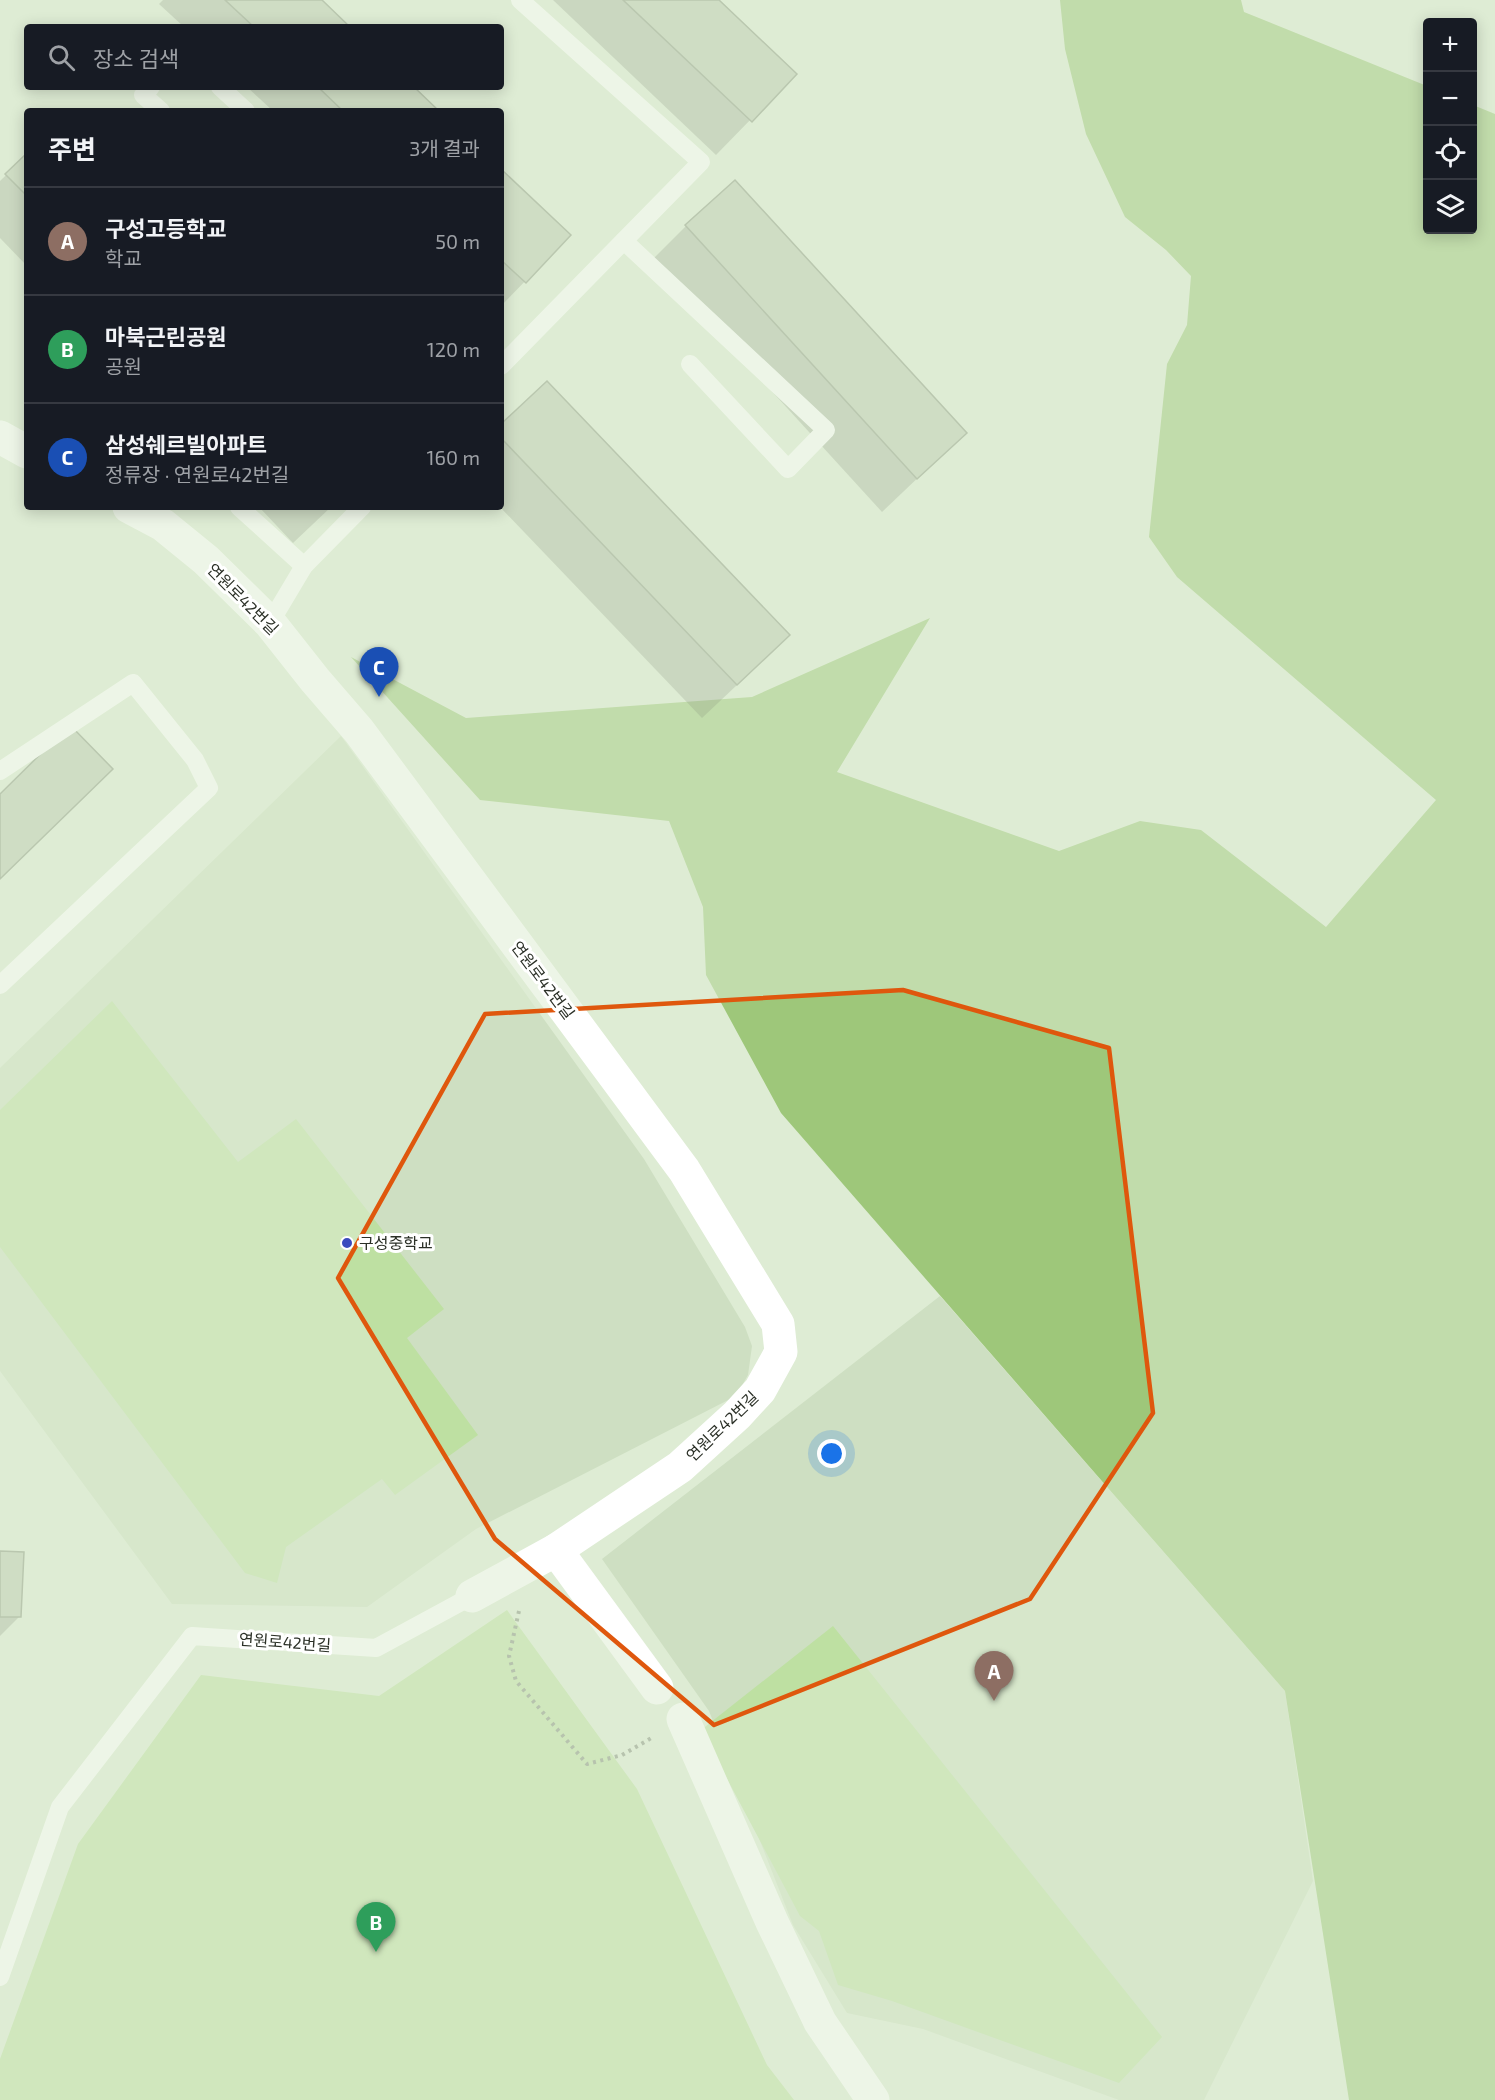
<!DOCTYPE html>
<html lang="ko">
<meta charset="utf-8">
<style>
:root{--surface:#171b24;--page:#20242c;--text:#f1f3f6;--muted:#9ea1a6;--line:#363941;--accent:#9fa7dd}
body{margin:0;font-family:"Exo 2","Noto Sans KR",sans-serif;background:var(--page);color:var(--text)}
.controls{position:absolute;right:18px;top:18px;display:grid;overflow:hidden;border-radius:6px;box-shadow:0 3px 15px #0003}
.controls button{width:54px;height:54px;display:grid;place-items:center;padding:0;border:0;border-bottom:2px solid var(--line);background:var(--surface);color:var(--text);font:30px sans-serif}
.you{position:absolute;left:832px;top:1454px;width:21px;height:21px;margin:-15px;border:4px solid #fff;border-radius:50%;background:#1a73e8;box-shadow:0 0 0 9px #1a73e833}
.badge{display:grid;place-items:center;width:39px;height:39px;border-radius:50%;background:var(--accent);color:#fff;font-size:20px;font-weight:700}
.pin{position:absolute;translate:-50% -50px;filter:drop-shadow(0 2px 3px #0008)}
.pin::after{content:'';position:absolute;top:32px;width:21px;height:18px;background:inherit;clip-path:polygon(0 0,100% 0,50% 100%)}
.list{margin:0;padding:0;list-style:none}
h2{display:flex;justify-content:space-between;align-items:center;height:78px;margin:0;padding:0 24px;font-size:26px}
h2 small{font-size:20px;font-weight:400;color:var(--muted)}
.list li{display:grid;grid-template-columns:39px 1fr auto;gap:18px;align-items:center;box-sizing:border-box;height:108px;padding:0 24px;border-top:2px solid var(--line)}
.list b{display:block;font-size:22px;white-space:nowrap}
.list p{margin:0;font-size:20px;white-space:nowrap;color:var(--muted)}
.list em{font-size:20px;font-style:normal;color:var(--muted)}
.icon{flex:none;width:33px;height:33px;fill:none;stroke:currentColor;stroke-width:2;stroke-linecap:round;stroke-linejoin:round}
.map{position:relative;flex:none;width:1495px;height:2100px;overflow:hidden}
.search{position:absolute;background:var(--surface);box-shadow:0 3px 15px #0003;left:24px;top:24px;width:480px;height:66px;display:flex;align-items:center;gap:15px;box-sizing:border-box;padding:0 21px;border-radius:6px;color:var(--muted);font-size:22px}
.panel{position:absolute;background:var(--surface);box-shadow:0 3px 15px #0003;left:24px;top:108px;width:480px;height:402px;border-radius:6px}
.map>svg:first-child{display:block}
.built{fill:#cedfc2}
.green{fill:#bee0a2}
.forest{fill:#9ec77a}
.shadow{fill:#0003}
.building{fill:#bcc9b2;stroke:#8e9a84;stroke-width:1.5}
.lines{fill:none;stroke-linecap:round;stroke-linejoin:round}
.path{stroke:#879080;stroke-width:4;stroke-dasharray:3 4.5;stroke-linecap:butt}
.lane{stroke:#fff;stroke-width:18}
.street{stroke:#fff;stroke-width:33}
.secondary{stroke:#fff;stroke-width:33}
.marked{fill:none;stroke:#df570d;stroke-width:4.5;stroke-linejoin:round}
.poi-dot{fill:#3b4bbe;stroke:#fff;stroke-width:2}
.labels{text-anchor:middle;stroke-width:6;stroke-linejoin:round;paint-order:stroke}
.street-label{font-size:16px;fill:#2b3027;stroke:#fff}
.poi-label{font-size:16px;fill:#2b3027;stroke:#fff;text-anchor:start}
</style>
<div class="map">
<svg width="1495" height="2100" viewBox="0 0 1495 2100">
<rect width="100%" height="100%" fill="#deecd4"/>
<!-- built -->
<g class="built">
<polygon points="341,736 644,1159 745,1327 752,1346 748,1375 736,1396 476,1529 367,1607 172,1604 0,1371 0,1068"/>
<polygon points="940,1296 1285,1691 1313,1881 1204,2100 1119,2100 923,2029 847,2013 793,1925 709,1711 602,1559"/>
</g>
<!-- green -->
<g class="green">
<polygon points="112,1001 238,1162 296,1119 444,1309 407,1338 478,1435 395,1495 382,1479 286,1547 277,1583 245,1573 0,1247 0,1110"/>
<polygon points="507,1610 637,1789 767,2065 794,2100 0,2100 0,2059 78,1844 201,1675 379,1696"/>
<polygon points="833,1626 1162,2037 1119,2083 892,2001 838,1985 819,1931 800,1916 701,1730"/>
</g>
<!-- forest -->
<polygon class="forest" points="1060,0 1241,0 1244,12 1427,86 1428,230 1472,230 1473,105 1495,114 1495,2100 1349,2100 1285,1691 781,1113 706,975 703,907 669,821 480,800 351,657 466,718 752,697 930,618 837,772 1059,851 1140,821 1201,830 1326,927 1436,800 1177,577 1149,537 1167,364 1187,325 1191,276 1166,250 1125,217 1086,134 1065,49"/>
<!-- shadow -->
<g class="shadow">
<polygon points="163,0 320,0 348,27 184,27 159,4"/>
<polygon points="553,0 717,0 795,74 716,155"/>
<polygon points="247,87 412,87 437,111 273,111"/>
<polygon points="27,155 27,266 0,238 0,181"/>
<polygon points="501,171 569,236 501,306"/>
<polygon points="686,226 965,433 882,512 652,260"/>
<polygon points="501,427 754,669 702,718 500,507"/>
<polygon points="259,507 331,507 293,543"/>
<polygon points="0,1552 19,1617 0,1636"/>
</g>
<!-- building -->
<g class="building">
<polygon points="225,0 322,0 350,27 254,27"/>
<polygon points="623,0 719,0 797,74 752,122"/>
<polygon points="318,87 414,87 439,111 343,111"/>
<polygon points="27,153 27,196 5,174"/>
<polygon points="501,169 571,235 526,283 501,260"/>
<polygon points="735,180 967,433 917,479 685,225"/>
<polygon points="547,381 790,635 737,685 501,438 501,424"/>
<polygon points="70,725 113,769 0,879 0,794"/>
<polygon points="0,1551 24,1552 21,1617 0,1617"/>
</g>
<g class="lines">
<!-- path -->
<polyline class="path" points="519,1611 509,1656 516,1681 587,1764 622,1755 653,1737"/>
<!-- lane -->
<g class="lane">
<polyline points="151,87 143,95 161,111"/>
<polyline points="220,87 246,111"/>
<polyline points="624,241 826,430 788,469 690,364"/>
<polyline points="501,366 701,162 520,0"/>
<polyline points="239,507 304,566"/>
<polyline points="270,623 304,566 362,507"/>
<polyline points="0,771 133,683 195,760 209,788 0,985"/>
<polyline points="0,1977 60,1807 192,1636 376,1648 472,1596"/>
</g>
<!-- street -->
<g class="street">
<polyline points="0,437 27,452"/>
<polyline points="129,507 163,525 206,560 270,623 315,680 359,731 684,1170 778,1324 781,1352 760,1390 737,1415 680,1467 556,1550 472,1596"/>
</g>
<!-- secondary -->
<g class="secondary">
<polyline points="556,1550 657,1688"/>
<polyline points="683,1719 772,1922 820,2022 873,2100"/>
</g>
</g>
<!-- marked area -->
<path d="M0 0H1495V2100H0ZM903,990L1109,1048L1153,1413L1030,1599L714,1725L495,1539L338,1278L485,1014Z" fill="#deecd4" fill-opacity=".55" fill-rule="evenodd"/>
<path class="marked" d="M903,990L1109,1048L1153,1413L1030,1599L714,1725L495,1539L338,1278L485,1014Z"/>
<!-- markers -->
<circle class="poi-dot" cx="347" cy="1243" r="6"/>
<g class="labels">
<!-- street labels -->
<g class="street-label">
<text transform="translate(243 599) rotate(45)" y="6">연원로42번길</text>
<text transform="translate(543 980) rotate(53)" y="6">연원로42번길</text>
<text transform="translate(722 1426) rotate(-44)" y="6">연원로42번길</text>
<text transform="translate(285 1642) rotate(4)" y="6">연원로42번길</text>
</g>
<!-- poi labels -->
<g class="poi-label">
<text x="359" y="1249">구성중학교</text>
</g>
</g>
</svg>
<div class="controls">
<button>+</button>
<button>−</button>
<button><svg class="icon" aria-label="locate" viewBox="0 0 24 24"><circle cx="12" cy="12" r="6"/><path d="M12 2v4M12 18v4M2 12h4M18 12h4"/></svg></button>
<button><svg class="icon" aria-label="layers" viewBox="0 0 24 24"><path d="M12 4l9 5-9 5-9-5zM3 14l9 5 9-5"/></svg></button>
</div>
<div class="you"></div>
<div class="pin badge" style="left:994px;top:1701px;background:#8d6e63">A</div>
<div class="pin badge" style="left:376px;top:1952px;background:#2e9e5b">B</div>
<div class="pin badge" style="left:379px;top:697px;background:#1a4fb4">C</div>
<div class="search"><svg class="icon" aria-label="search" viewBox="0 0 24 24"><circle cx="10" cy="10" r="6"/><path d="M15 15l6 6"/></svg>장소 검색</div>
<section class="panel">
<h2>주변<small>3개 결과</small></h2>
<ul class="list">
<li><span class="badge" style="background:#8d6e63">A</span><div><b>구성고등학교</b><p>학교</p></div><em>50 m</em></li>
<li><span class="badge" style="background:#2e9e5b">B</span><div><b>마북근린공원</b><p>공원</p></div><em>120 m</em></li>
<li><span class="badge" style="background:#1a4fb4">C</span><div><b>삼성쉐르빌아파트</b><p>정류장 · 연원로42번길</p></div><em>160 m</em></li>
</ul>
</section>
</div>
